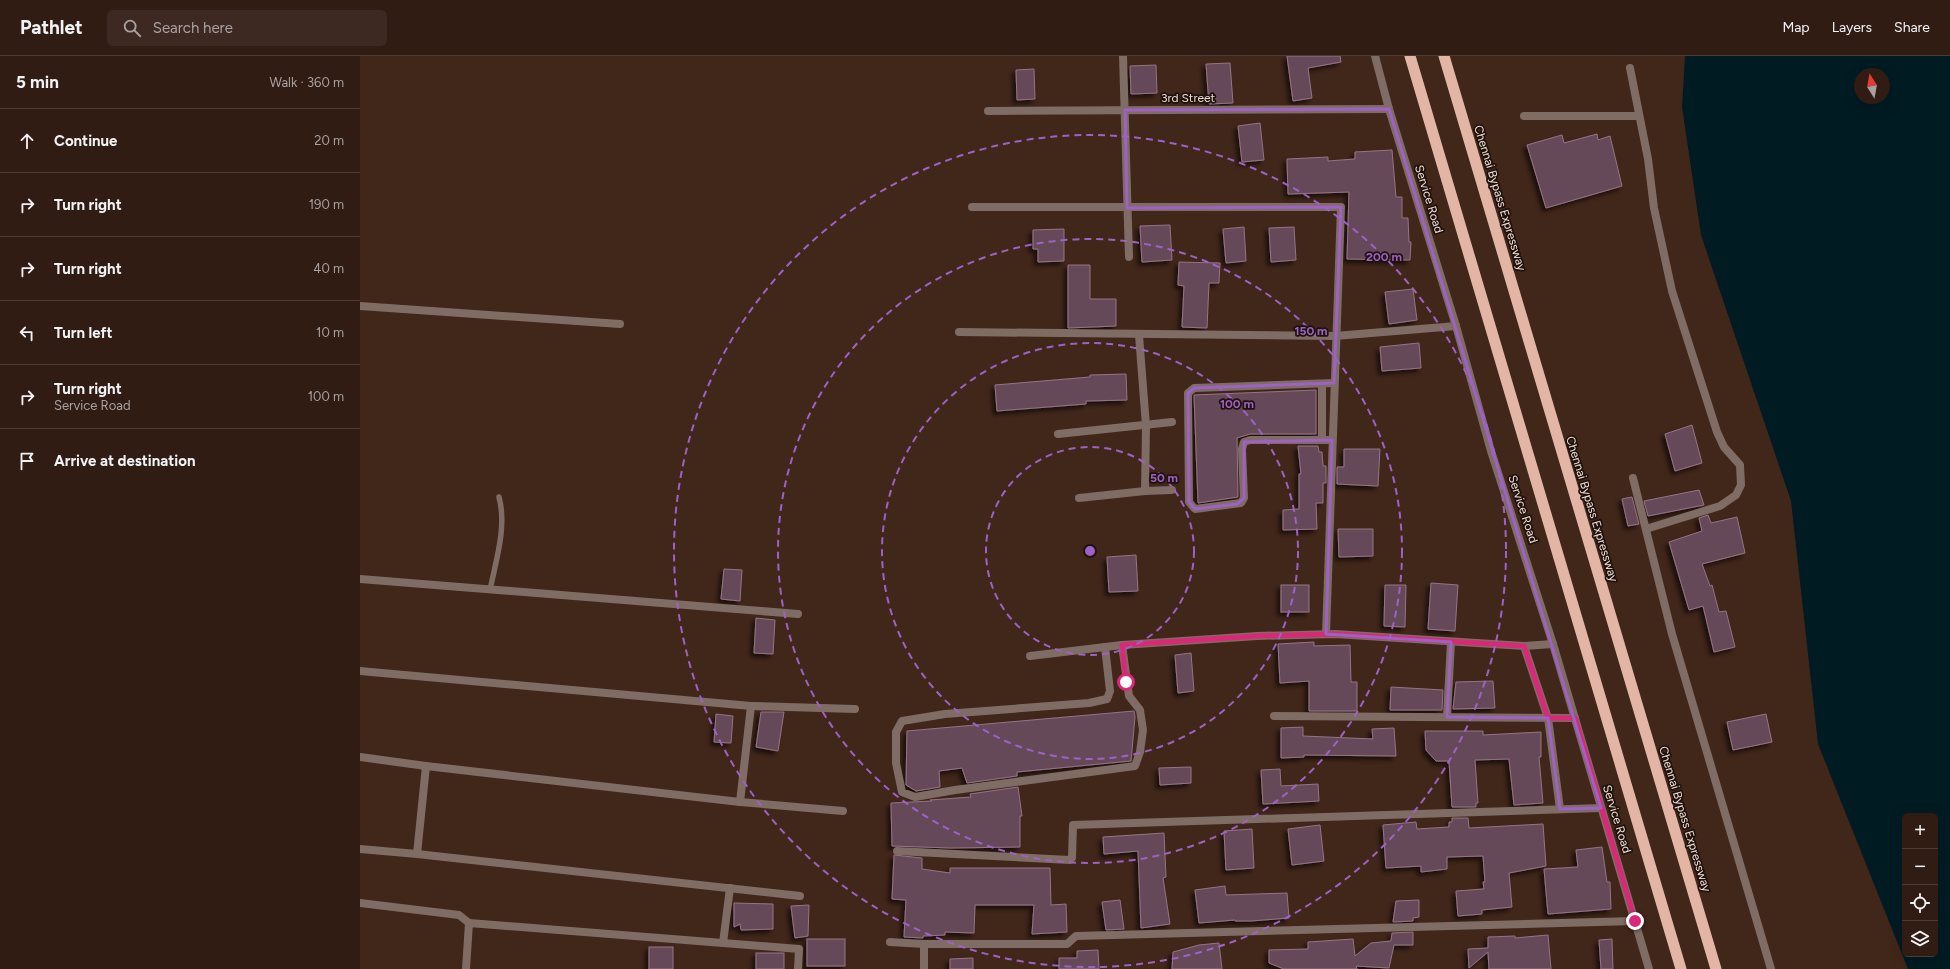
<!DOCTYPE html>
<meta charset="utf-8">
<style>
:root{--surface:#311c14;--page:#3d2922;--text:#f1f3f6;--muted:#a8a1a0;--line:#4c3a34}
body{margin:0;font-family:Figtree,sans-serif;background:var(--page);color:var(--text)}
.controls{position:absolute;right:12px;bottom:12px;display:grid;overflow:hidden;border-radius:6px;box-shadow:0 4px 16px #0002}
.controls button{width:36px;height:36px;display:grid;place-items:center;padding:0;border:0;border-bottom:1px solid var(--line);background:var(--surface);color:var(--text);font:20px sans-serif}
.compass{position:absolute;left:1494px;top:12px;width:36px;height:36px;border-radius:50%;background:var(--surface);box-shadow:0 4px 16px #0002;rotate:349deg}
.stop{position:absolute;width:12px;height:12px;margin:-9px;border:3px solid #db2777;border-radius:50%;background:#fff}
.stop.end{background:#db2777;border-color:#fff;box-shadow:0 1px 4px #0008}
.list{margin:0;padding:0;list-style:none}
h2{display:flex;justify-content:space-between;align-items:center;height:52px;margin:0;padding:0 16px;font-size:17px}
h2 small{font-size:13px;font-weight:400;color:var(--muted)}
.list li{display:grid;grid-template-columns:26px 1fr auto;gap:12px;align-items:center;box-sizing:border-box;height:64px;padding:0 16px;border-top:1px solid var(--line)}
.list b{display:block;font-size:15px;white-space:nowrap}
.list p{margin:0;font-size:13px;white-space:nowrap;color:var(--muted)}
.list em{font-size:13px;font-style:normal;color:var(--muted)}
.icon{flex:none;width:22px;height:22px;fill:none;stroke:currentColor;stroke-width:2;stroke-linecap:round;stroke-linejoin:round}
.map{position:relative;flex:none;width:1590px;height:913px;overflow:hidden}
header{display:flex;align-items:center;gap:24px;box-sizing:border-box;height:56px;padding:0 20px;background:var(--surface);border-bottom:1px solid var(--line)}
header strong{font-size:19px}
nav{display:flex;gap:22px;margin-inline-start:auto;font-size:14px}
.search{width:280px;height:36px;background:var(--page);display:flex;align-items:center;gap:10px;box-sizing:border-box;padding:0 14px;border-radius:6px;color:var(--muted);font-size:15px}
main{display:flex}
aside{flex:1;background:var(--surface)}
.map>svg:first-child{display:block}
.water{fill:#011b23;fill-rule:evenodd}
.building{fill:#664858;stroke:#957485;filter:url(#shadow)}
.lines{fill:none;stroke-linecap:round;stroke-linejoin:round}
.service{stroke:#7f6c64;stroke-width:5.5}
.minor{stroke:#7f6c64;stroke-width:8}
.tertiary{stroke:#7f6c64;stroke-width:8}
.trunk{stroke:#e2b5a4;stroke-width:11}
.route{stroke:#db2777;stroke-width:5}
.marked{fill:none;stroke:#9e61c6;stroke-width:3;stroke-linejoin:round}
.ring{fill:none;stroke:#9e61c6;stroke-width:2;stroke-dasharray:7 5}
.labels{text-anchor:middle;stroke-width:3.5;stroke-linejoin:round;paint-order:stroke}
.street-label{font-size:12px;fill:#efddd5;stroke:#1f120d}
.centre{fill:#9e61c6;stroke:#1f120d;stroke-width:2}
.ring-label{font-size:12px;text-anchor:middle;font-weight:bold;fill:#9e61c6;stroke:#1f120d;stroke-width:3.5;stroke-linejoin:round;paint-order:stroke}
</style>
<header>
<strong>Pathlet</strong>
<div class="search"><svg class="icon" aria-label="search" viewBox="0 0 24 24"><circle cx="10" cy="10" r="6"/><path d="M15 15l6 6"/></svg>Search here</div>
<nav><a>Map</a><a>Layers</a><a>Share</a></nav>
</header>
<main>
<aside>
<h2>5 min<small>Walk · 360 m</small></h2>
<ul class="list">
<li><svg class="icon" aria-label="ahead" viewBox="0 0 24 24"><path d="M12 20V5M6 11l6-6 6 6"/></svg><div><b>Continue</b></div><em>20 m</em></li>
<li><svg class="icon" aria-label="right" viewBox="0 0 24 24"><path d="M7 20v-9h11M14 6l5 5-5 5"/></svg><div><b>Turn right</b></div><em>190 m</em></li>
<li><svg class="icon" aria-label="right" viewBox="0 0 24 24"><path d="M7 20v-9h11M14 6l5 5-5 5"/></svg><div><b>Turn right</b></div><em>40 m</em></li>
<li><svg class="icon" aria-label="left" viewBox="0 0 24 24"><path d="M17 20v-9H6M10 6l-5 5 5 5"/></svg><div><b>Turn left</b></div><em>10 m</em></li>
<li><svg class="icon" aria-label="right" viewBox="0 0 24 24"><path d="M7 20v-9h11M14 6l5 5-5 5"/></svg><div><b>Turn right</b><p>Service Road</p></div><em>100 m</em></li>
<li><svg class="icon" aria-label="arrive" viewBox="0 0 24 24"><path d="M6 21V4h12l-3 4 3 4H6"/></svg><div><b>Arrive at destination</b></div></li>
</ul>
</aside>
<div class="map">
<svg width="1590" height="913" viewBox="0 0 1590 913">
<defs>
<filter id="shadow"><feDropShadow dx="-3.5" dy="3.5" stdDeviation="2" flood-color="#0009"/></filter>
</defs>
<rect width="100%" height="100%" fill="#41261a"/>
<!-- water -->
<path class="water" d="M1325,0H1590V913H1548L1458,688L1431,445L1341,179L1322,51ZM1500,18H1524V42H1500ZM1545,760H1575V898H1545Z"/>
<!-- building -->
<g class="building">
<polygon points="927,0 980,0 981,6 948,12 952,42 933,45"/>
<polygon points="870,7 873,47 849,48 846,8"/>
<polygon points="796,9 797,37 771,38 770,10"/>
<polygon points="674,13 675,43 657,44 656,14"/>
<polygon points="900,67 904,104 882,106 878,70"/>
<polygon points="1237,78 1238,84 1250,80 1262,130 1186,152 1167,89 1202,79 1204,87"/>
<polygon points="1032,94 1036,141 1042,141 1042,162 1048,162 1049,186 1051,186 1050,204 987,203 989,136 928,138 927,103 968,101 968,105 995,103 995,96"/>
<polygon points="810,169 812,204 782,206 780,170"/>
<polygon points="884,171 886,205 866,207 863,173"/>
<polygon points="934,171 936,204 911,206 909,172"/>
<polygon points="704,173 704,205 678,206 678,193 673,193 673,174"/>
<polygon points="819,206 860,207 859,227 849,227 847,272 822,271 824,230 818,229"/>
<polygon points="708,209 730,209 730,243 756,243 756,270 708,272"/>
<polygon points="1053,233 1057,264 1029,268 1025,236"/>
<polygon points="1059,287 1061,312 1022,315 1020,291"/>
<polygon points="766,318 767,344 726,345 726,348 637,355 635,329 730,321 730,319"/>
<polygon points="956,334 956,378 890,378 877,382 878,441 838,447 834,339"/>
<polygon points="1332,369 1342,407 1315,415 1305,378"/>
<polygon points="938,390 958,390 959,396 962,396 963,410 966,410 966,427 963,427 963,447 956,447 957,473 923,474 923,454 939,453 939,418 941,418"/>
<polygon points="984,393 1020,393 1018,430 977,428 977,411 984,411"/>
<polygon points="1339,434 1344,449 1288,460 1284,445"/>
<polygon points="1272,441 1279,468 1268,470 1262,443"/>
<polygon points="1348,459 1351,467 1377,461 1385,497 1342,508 1350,530 1352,529 1359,556 1366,555 1375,591 1354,596 1343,550 1329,554 1309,486 1342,475 1339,462"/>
<polygon points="978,473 1013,473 1013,500 979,501"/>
<polygon points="776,499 778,535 749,536 747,501"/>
<polygon points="364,513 382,514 380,545 361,543"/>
<polygon points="1071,527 1098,529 1095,575 1068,573"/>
<rect x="921" y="529" width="28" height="27"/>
<polygon points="1025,529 1046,529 1045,571 1024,570"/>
<polygon points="396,562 415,564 413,598 394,597"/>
<polygon points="954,586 954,590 990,589 991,626 997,626 997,655 949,655 949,625 920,627 918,588"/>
<polygon points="831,597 834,635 818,637 815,599"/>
<polygon points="1133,625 1135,652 1093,653 1096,626"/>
<polygon points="1031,631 1083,634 1082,654 1030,654"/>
<polygon points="774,655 775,661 771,705 657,716 657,720 607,727 602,712 579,715 580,731 556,735 546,729 547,675"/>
<polygon points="401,656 424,656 418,695 396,691"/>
<polygon points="356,658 373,660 371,687 354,686"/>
<polygon points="1406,658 1412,686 1373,694 1367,666"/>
<polygon points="943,671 943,680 1013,683 1012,673 1034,672 1036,700 944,699 944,701 921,702 921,672"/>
<polygon points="1065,675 1123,675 1123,679 1181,676 1181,701 1179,701 1183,747 1154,749 1149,703 1115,704 1118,747 1116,747 1116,751 1092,751 1089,705 1076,705 1066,694"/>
<polygon points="831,711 831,727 800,729 799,712"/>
<polygon points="920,713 921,730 958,728 959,745 903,748 901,714"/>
<polygon points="658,731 662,760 660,760 660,791 591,792 532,790 531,747 572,745 570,744 611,741 610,738"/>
<polygon points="1092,762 1108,762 1109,772 1183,768 1186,810 1149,817 1152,851 1122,854 1122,858 1098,860 1096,835 1124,833 1123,826 1125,826 1123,800 1087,801 1087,813 1061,816 1061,810 1026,812 1023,769 1056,766 1057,773 1089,771 1089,766 1092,766"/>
<polygon points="960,769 964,805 932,809 928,773"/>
<polygon points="892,773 894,812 866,814 864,775"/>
<polygon points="804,777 806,821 803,822 810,868 781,872 778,795 744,798 743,781"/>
<polygon points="1242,791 1247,826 1250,826 1251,853 1188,858 1184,813 1218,811 1216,794"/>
<polygon points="534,799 562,802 562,813 590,817 590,812 690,812 691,849 706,848 707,876 672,878 674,849 615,849 614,877 585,876 585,879 563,880 563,882 544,881 546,844 532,843"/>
<polygon points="865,830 866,839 927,837 929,862 891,865 875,865 875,864 839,867 835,834"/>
<polygon points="760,844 764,873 746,874 742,846"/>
<polygon points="1059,844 1059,861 1053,862 1053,865 1033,866 1036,845"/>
<polygon points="374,847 413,848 413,873 381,874 380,868 374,871"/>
<polygon points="449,849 448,880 435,882 431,850"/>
<polygon points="1053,876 1053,889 1034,889 1029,912 996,910 997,913 924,913 909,907 909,894 948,893 948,886 993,883 995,900 1011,887 1031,885 1032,877"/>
<polygon points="1188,879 1191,913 1129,913 1128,896 1109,912 1108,893 1128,892 1128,881 1155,880 1155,882"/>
<rect x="447" y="883" width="38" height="27"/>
<polygon points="1252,883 1253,913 1241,913 1239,884"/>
<polygon points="859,887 862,913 812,913 813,896 839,889"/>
<rect x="289" y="891" width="24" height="22"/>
<polygon points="738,894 739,913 699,913 699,902 717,902 717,895"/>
<rect x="396" y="897" width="28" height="16"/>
<polygon points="613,902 613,913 590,913 590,903"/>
</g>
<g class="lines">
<!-- service -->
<path class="service" d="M130,534C136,504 147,471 139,441"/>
<!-- minor -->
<g class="minor">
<polyline points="763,0 769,201"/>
<polyline points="1270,12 1288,103 1294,152 1312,235 1357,376 1364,391 1380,409 1381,429 1376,439 1360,450 1286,473"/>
<polyline points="628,55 1029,53"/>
<polyline points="1164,60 1279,60"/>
<polyline points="612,151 981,151 966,578"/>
<polyline points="0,250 260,268"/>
<polyline points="599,276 975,280 1096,270"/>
<polyline points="698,378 812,366"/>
<polyline points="962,384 962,328"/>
<polyline points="972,384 890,384 884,386 882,393 884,442 881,447 835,453 829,446 828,337 834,332 974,327"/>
<polyline points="1273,422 1312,578 1411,913"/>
<polyline points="785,435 812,434"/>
<polyline points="719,442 785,435 786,370 779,279"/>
<polyline points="0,523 438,558"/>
<polyline points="1164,590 1188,662 1200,753"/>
<polyline points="745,591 750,635 747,643 729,647 585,658 542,665 536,676 536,707 542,736 555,741 595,734 775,710 780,696 783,674 780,654 769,640 762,589"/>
<polyline points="670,600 762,589 897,580 975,578 1164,590 1193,588"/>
<polyline points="0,615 391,650 380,746"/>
<polyline points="391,650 495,653"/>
<polyline points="914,660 1215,662"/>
<polyline points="1087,661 1091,586"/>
<polyline points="0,701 66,710"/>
<polyline points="0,793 57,798"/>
<polyline points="537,795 710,804 712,802 713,769 1241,752"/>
<polyline points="440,840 57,798 66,710 380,746 483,755"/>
<polyline points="0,847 99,859 109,867 106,913"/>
<polyline points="109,867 439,893 438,913"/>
<polyline points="530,886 564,888"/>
<polyline points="363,887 370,832"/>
<polyline points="564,913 564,888 707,888 716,880 1275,865"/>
</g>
<!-- tertiary -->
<polyline class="tertiary" points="1015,0 1029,53 1096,270 1131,395 1193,588 1289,913"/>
<!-- trunk -->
<g class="trunk">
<polyline points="1050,0 1321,913"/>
<polyline points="1084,0 1356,913"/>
</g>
</g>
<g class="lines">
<!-- route -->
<polyline class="route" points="766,626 762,589 897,580 975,578 1164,590 1188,662 1215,662 1275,865"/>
</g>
<!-- marked area -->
<path class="marked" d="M1029,53L1241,752L1200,753L1188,662L1087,661L1091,586L966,578L972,384L884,386V442L877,448L835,453L829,446L828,337L834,332L974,327L981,151L767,152L765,54Z"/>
<!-- distance rings -->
<g class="ring">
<circle cx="730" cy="495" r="104"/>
<circle cx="730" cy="495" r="208"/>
<circle cx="730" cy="495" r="312"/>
<circle cx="730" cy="495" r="416"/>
</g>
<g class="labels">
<!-- street labels -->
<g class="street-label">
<text x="828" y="46">3rd Street</text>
<text transform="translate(1140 142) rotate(73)" y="4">Chennai Bypass Expressway</text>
<text transform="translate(1069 143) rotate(73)" y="4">Service Road</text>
<text transform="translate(1163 453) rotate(72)" y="4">Service Road</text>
<text transform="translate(1232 453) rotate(73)" y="4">Chennai Bypass Expressway</text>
<text transform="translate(1257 763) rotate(73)" y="4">Service Road</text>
<text transform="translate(1325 763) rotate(73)" y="4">Chennai Bypass Expressway</text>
</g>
</g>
<circle cx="730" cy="495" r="6" class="centre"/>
<g class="ring-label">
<text x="1024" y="205">200 m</text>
<text x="951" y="279">150 m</text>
<text x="877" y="352">100 m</text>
<text x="804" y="426">50 m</text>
</g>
</svg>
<div class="controls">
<button>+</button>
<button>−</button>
<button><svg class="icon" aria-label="locate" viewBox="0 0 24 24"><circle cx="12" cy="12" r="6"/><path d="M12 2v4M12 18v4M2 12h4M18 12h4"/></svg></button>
<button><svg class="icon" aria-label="layers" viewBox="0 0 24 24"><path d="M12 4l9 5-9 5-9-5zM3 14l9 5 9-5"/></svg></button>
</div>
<svg class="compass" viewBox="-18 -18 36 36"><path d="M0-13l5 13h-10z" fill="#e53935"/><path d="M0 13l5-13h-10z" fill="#a8a1a0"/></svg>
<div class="stop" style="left:766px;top:626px"></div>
<div class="stop end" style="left:1275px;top:865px"></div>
</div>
</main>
